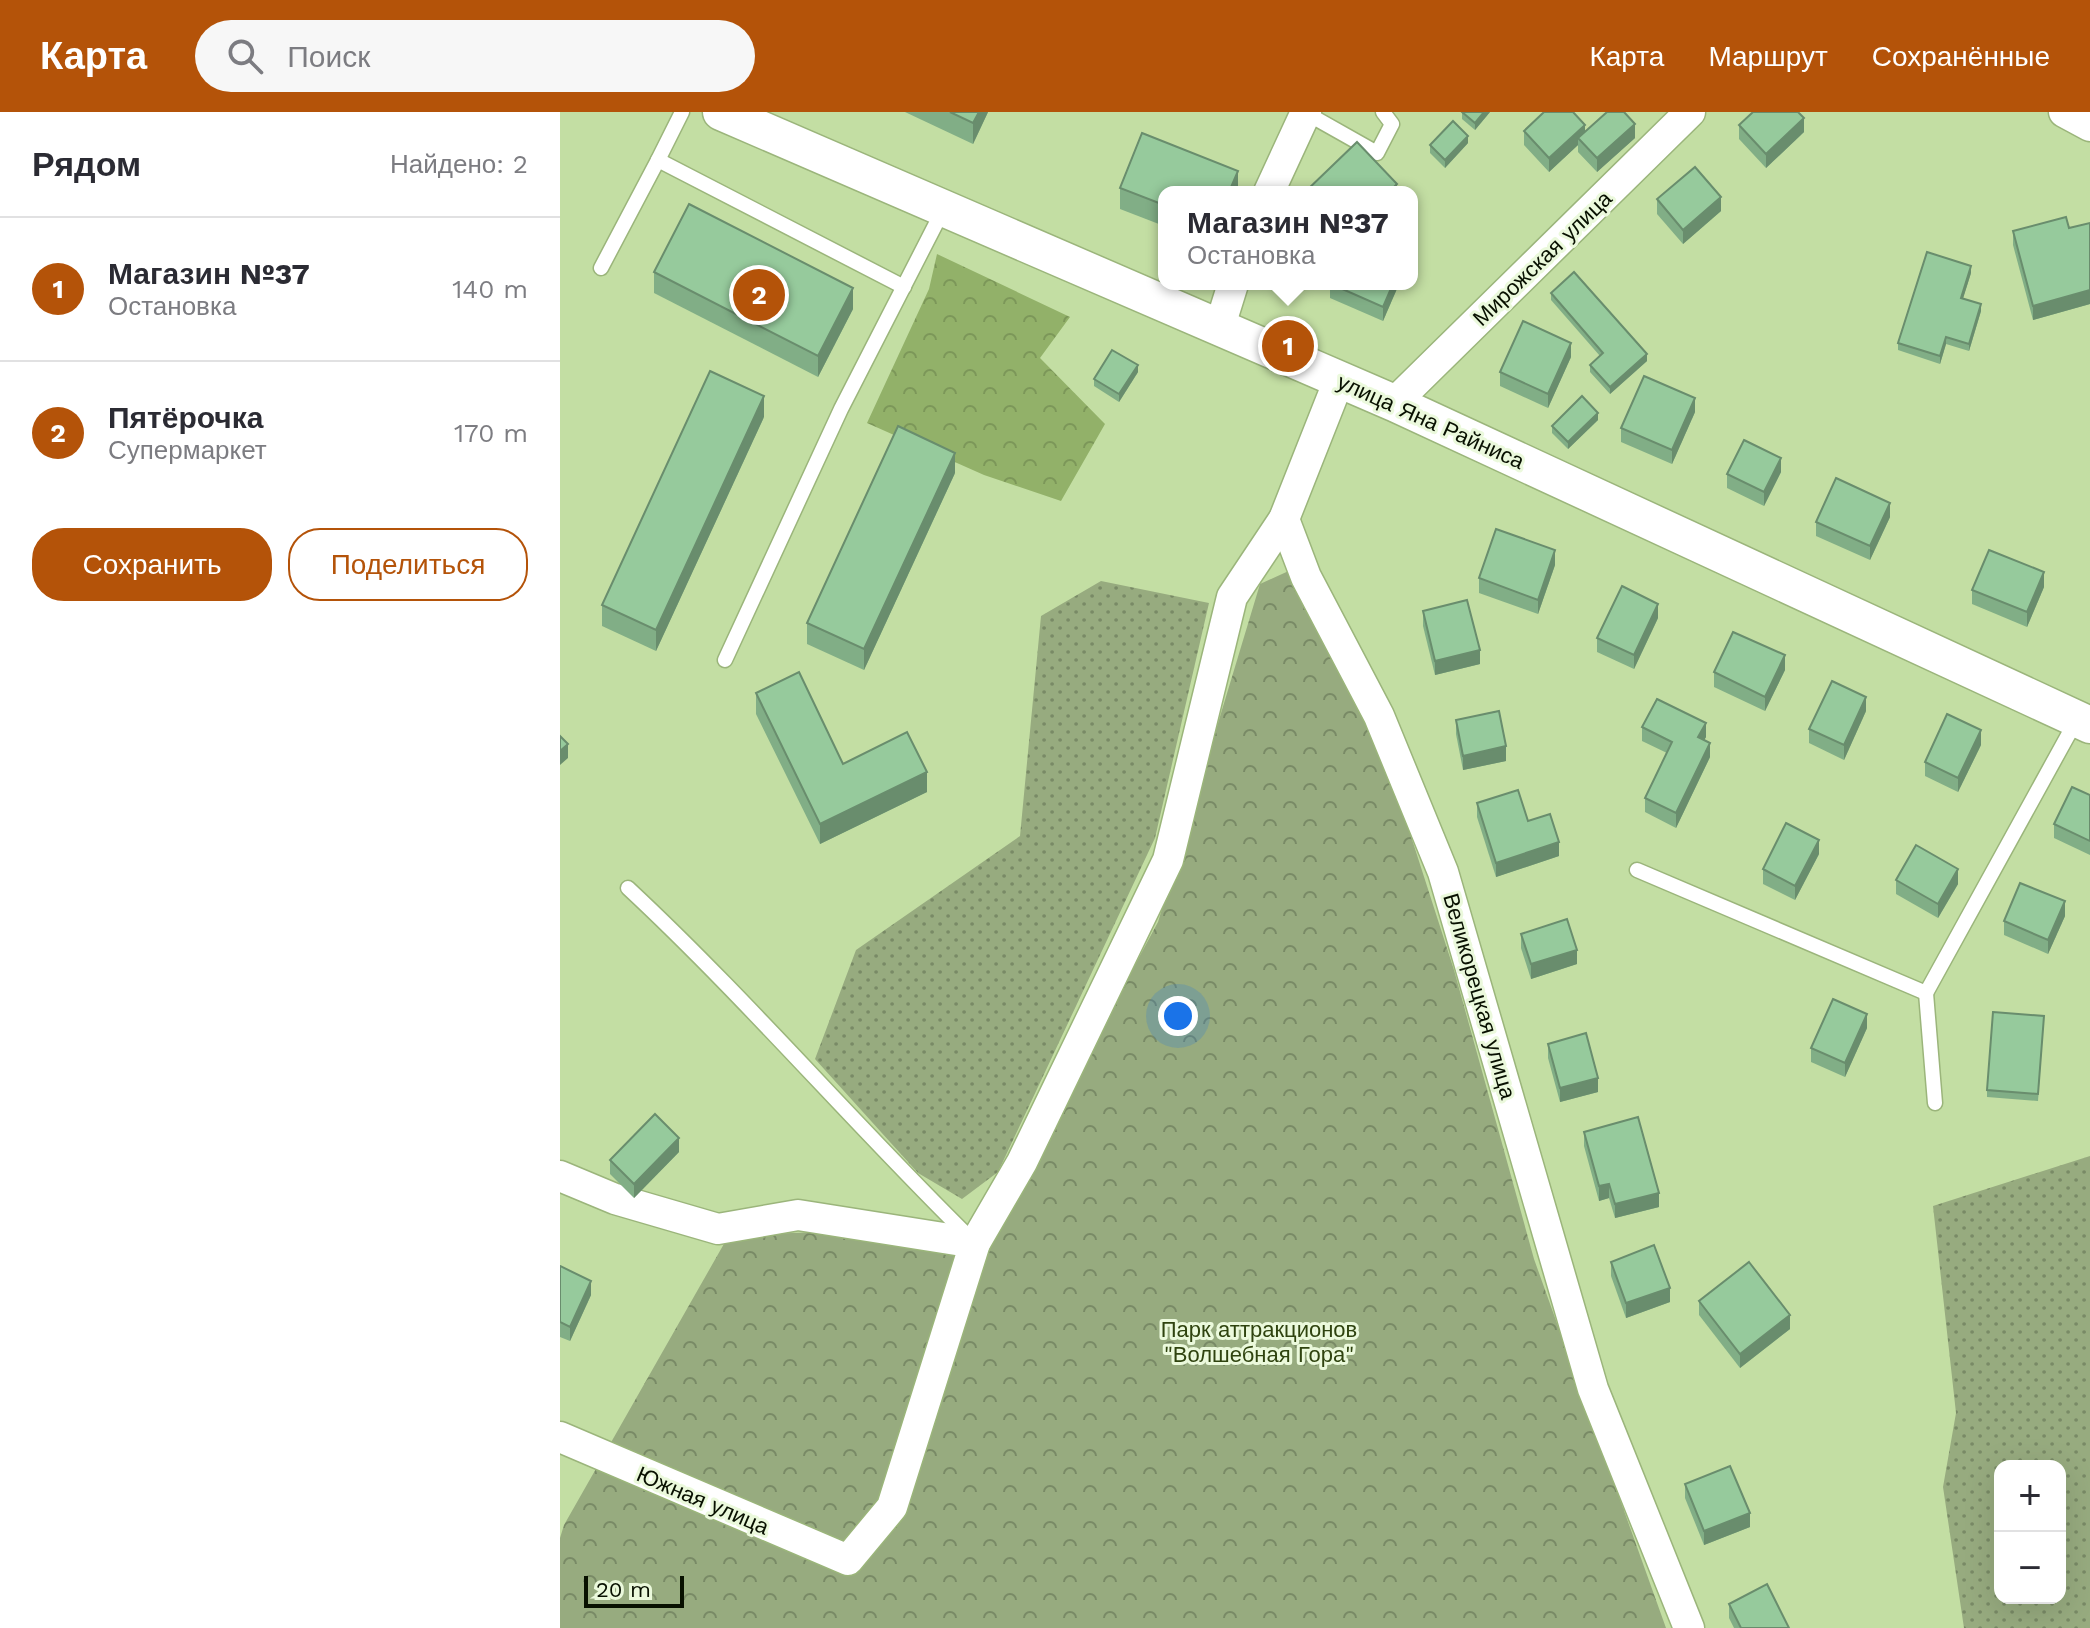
<!DOCTYPE html>
<html lang="ru">
<meta charset="utf-8">
<style>
:root{--surface:#fff;--page:#f7f7f7;--text:#2b2b33;--muted:#7c7c81;--line:#e1e1e2;--accent:#b45309}
body{margin:0;font-family:"Work Sans",sans-serif;background:var(--page);color:var(--text)}
.controls{position:absolute;right:24px;bottom:24px;display:grid;overflow:hidden;border-radius:16px;box-shadow:0 8px 32px #0002}
.controls button{width:72px;height:72px;display:grid;place-items:center;padding:0;border:0;border-bottom:2px solid var(--line);background:var(--surface);color:var(--text);font:40px sans-serif}
.scale{position:absolute;left:24px;bottom:20px;width:100px;box-sizing:border-box;padding-left:8px;border:4px solid #081000;border-top:0;font-size:22px;line-height:28px;white-space:nowrap;color:#081000;-webkit-text-stroke:6px #ebf9dc;paint-order:stroke}
.you{position:absolute;left:618px;top:904px;width:28px;height:28px;margin:-20px;border:6px solid #fff;border-radius:50%;background:#1a73e8;box-shadow:0 0 0 12px #1a73e833}
.badge{display:grid;place-items:center;width:52px;height:52px;border-radius:50%;background:var(--accent);color:#fff;font-size:26px;font-weight:700}
.pin{position:absolute;translate:-50% -50%;border:4px solid #fff;box-shadow:0 2px 8px #0006}
.popup{position:absolute;left:598px;top:74px;width:260px;height:104px;box-sizing:border-box;display:grid;place-content:center;border-radius:16px;background:var(--surface);filter:drop-shadow(0 2px 6px #0005);font-size:26px;white-space:nowrap;color:var(--muted)}
.popup b{font-size:30px;color:var(--text)}
.popup::after{content:'';position:absolute;left:50%;top:100%;margin-left:-16px;border:16px solid transparent;border-top-color:var(--surface)}
.list{margin:0;padding:0;list-style:none}
h2{display:flex;justify-content:space-between;align-items:center;height:104px;margin:0;padding:0 32px;font-size:34px}
h2 small{font-size:26px;font-weight:400;color:var(--muted)}
.list li{display:grid;grid-template-columns:52px 1fr auto;gap:24px;align-items:center;box-sizing:border-box;height:144px;padding:0 32px;border-top:2px solid var(--line)}
.list b{display:block;font-size:30px;white-space:nowrap}
.list p{margin:0;font-size:26px;white-space:nowrap;color:var(--muted)}
.list em{font-size:26px;font-style:normal;color:var(--muted)}
.actions{display:flex;gap:16px;padding:24px 32px}
.actions a{flex:1;padding:18px 0;border:2px solid var(--accent);border-radius:32px;text-align:center;font-size:28px;color:var(--accent)}
.actions .main{background:var(--accent);color:#fff}
.icon{flex:none;width:44px;height:44px;fill:none;stroke:currentColor;stroke-width:2;stroke-linecap:round;stroke-linejoin:round}
.map{position:relative;flex:none;width:1530px;height:1516px;overflow:hidden}
header{display:flex;align-items:center;gap:48px;box-sizing:border-box;height:112px;padding:0 40px;background:var(--accent);color:#fff}
header strong{font-size:38px}
nav{display:flex;gap:44px;margin-inline-start:auto;font-size:28px}
.search{width:560px;height:72px;background:var(--page);display:flex;align-items:center;gap:20px;box-sizing:border-box;padding:0 28px;border-radius:44px;color:var(--muted);font-size:30px}
main{display:flex}
aside{flex:1;background:var(--surface)}
.map>svg:first-child{display:block}
.grass{fill:url(#grass-dots);fill-rule:evenodd}
.forest{fill:url(#forest-crowns)}
.park{fill:url(#park-crowns)}
.lines{fill:none;stroke-linecap:round;stroke-linejoin:round}
.service-casing{stroke:#9bb57b;stroke-width:17}
.minor-casing{stroke:#9bb57b;stroke-width:33}
.tertiary-casing{stroke:#9bb57b;stroke-width:39}
.service{stroke:#fff;stroke-width:14}
.minor{stroke:#fff;stroke-width:30}
.tertiary{stroke:#fff;stroke-width:36}
.wall{fill:#81ae86}
.shaded-wall{fill:#698d6d}
.building{fill:#96ca9c;stroke:#698d6d;stroke-width:2}
.labels{text-anchor:middle;stroke-width:6;stroke-linejoin:round;paint-order:stroke}
.street-label{font-size:22px;fill:#081000;stroke:#ebf9dc}
.park-label{font-size:22px;fill:#2f430f;stroke:#ebf9dc}
</style>
<header>
<strong>Карта</strong>
<div class="search"><svg class="icon" aria-label="search" viewBox="0 0 24 24"><circle cx="10" cy="10" r="6"/><path d="M15 15l6 6"/></svg>Поиск</div>
<nav><a>Карта</a><a>Маршрут</a><a>Сохранённые</a></nav>
</header>
<main>
<aside>
<h2>Рядом<small>Найдено: 2</small></h2>
<ul class="list">
<li><span class="badge">1</span><div><b>Магазин №37</b><p>Остановка</p></div><em>140 m</em></li>
<li><span class="badge">2</span><div><b>Пятёрочка</b><p>Супермаркет</p></div><em>170 m</em></li>
</ul>
<div class="actions"><a class="main">Сохранить</a><a>Поделиться</a></div>
</aside>
<div class="map">
<svg width="1530" height="1516" viewBox="0 0 1530 1516">
<defs>
<pattern id="grass-dots" width="8" height="8" patternUnits="userSpaceOnUse" patternTransform="scale(2)"><rect width="8" height="8" fill="#97ab7f"/><path d="M2 2h.1M6 6h.1" fill="none" stroke="#798a66" stroke-width="1.8" stroke-linecap="round"/></pattern>
<pattern id="forest-crowns" width="20" height="18" patternUnits="userSpaceOnUse" patternTransform="scale(2)"><rect width="20" height="18" fill="#92b169"/><path d="M2 6a3 3 0 1 1 6 0M12 15a3 3 0 1 1 6 0" fill="none" stroke="#7c9759"/></pattern>
<pattern id="park-crowns" width="20" height="18" patternUnits="userSpaceOnUse" patternTransform="scale(2)"><rect width="20" height="18" fill="#97ab7f"/><path d="M2 6a3 3 0 1 1 6 0M12 15a3 3 0 1 1 6 0" fill="none" stroke="#798a66"/></pattern>
</defs>
<rect width="100%" height="100%" fill="#c3dea3"/>
<!-- grass -->
<g class="grass">
<polygon points="541,469 649,491 595,726 438,1060 402,1087 358,1061 255,947 296,838 460,724 481,504"/>
<path d="M1530,1044V1516H1404L1383,1375L1396,1301L1373,1094ZM1440,1354H1500V1486H1440Z"/>
</g>
<!-- forest -->
<polygon class="forest" points="377,142 510,205 480,246 545,312 501,389 424,363 307,311 369,177"/>
<!-- park -->
<polygon class="park" points="733,457 830,659 894,858 974,1147 1106,1516 0,1516 0,1426 4,1413 169,1123 293,1119 423,1135 598,810 700,472"/>
<g class="lines">
<!-- service casing -->
<g class="service-casing">
<g id="service">
<polyline points="746,1 817,41 832,12 823,0"/>
<polyline points="98,48 122,0"/>
<polyline points="41,156 98,48 344,175"/>
<polyline points="165,548 281,297 383,98"/>
<polyline points="1077,758 1366,881 1517,607"/>
<path d="M68,776C187,887 293,1011 409,1125"/>
<polyline points="1366,881 1375,991"/>
</g>
</g>
<!-- minor casing -->
<g class="minor-casing">
<g id="minor">
<polyline points="1504,0 1530,14"/>
<polyline points="709,80 746,0"/>
<polyline points="659,217 673,172"/>
<polyline points="834,291 1130,0"/>
<polyline points="724,407 746,465 819,604 883,760 1033,1277 1129,1516"/>
<polyline points="0,1064 55,1087 158,1117 238,1103 415,1131"/>
<polyline points="0,1325 288,1448 332,1395 415,1131 462,1050 608,748 672,485 724,407 779,268"/>
</g>
</g>
<!-- tertiary casing -->
<g class="tertiary-casing">
<polyline id="tertiary" points="161,0 834,291 1530,613"/>
</g>
<!-- service -->
<use href="#service" class="service"/>
<!-- minor -->
<use href="#minor" class="minor"/>
<!-- tertiary -->
<use href="#tertiary" class="tertiary"/>
</g>
<!-- wall -->
<g class="wall">
<polygon points="345,0 428,0 413,32"/>
<polygon points="902,0 930,0 915,18 902,7"/>
<polygon points="1179,13 1244,20 1206,56 1179,27"/>
<polygon points="964,19 1025,20 1075,26 1037,60 1018,40 1018,33 989,60 964,33"/>
<polygon points="908,31 885,56 870,41 870,33"/>
<polygon points="560,76 604,80 604,114 560,97"/>
<polygon points="1097,87 1161,99 1123,132 1097,102"/>
<polygon points="1530,111 1530,192 1473,208 1453,133 1453,119 1509,116"/>
<polygon points="94,160 293,197 258,265 94,181"/>
<polygon points="1411,161 1403,186 1421,199 1409,239 1386,232 1380,252 1338,238 1338,231"/>
<polygon points="770,172 839,172 823,209 770,186"/>
<polygon points="991,181 1087,249 1050,282 1030,260 1030,253 1040,244 991,188"/>
<polygon points="1011,245 988,296 940,274 940,260"/>
<polygon points="578,260 559,290 534,274 534,267"/>
<polygon points="1135,300 1112,352 1061,330 1061,316"/>
<polygon points="204,305 96,539 42,514 42,493"/>
<polygon points="1038,308 1008,337 992,321 992,314"/>
<polygon points="1221,360 1204,394 1167,376 1167,362"/>
<polygon points="395,361 304,558 247,532 247,511"/>
<polygon points="1330,405 1310,448 1256,424 1256,410"/>
<polygon points="995,453 978,502 919,481 919,466"/>
<polygon points="1484,475 1467,515 1412,492 1412,478"/>
<polygon points="863,499 920,552 875,563 863,514"/>
<polygon points="1098,506 1074,557 1037,540 1037,526"/>
<polygon points="1225,558 1205,599 1154,575 1154,560"/>
<polygon points="196,581 283,652 367,680 260,732 196,602"/>
<polygon points="1306,599 1284,648 1249,631 1249,617"/>
<polygon points="896,608 946,649 903,658 896,622"/>
<polygon points="1082,615 1146,625 1144,628 1150,645 1116,716 1085,700 1085,686 1107,641 1082,629"/>
<polygon points="1421,633 1398,680 1365,664 1365,650"/>
<polygon points="1530,683 1530,743 1494,726 1494,712"/>
<polygon points="917,691 968,709 999,744 936,765 917,705"/>
<polygon points="1259,742 1235,788 1203,772 1203,757"/>
<polygon points="1336,768 1398,772 1378,806 1336,782"/>
<polygon points="1505,804 1488,842 1444,823 1444,809"/>
<polygon points="961,822 1017,852 971,867 961,836"/>
<polygon points="1484,904 1478,989 1427,985 1427,978"/>
<polygon points="1307,916 1285,965 1251,950 1251,936"/>
<polygon points="988,932 1038,980 1000,990 988,946"/>
<polygon points="1024,1020 1099,1095 1055,1106 1049,1086 1039,1089 1024,1034"/>
<polygon points="119,1040 74,1086 50,1062 50,1048"/>
<polygon points="1051,1150 1110,1190 1066,1206 1051,1164"/>
<polygon points="0,1154 31,1183 10,1229 0,1225"/>
<polygon points="1139,1189 1230,1217 1180,1256 1139,1203"/>
<polygon points="1125,1372 1190,1415 1144,1433 1125,1386"/>
<polygon points="1169,1492 1229,1516 1174,1516 1169,1506"/>
</g>
<!-- shaded-wall -->
<g class="shaded-wall">
<polygon points="419,0 428,0 413,32 413,11"/>
<polygon points="924,0 930,0 915,18 915,11"/>
<polygon points="1244,6 1244,20 1206,56 1206,42"/>
<polygon points="1075,12 1075,26 1037,60 1037,46"/>
<polygon points="1025,13 1025,27 1018,26 1018,33 989,60 989,46"/>
<polygon points="908,24 908,31 885,56 885,48"/>
<polygon points="678,59 678,80 669,80"/>
<polygon points="837,72 837,80 829,80"/>
<polygon points="1161,85 1161,99 1123,132 1123,118"/>
<polygon points="1411,154 1411,161 1401,193 1401,186"/>
<polygon points="833,172 839,172 823,209 823,195"/>
<polygon points="293,176 293,197 258,265 258,244"/>
<polygon points="1530,178 1530,192 1473,208 1473,194"/>
<polygon points="1421,192 1421,199 1409,239 1409,232"/>
<polygon points="1386,225 1386,232 1380,252 1380,244"/>
<polygon points="1011,231 1011,245 988,296 988,282"/>
<polygon points="1087,242 1087,249 1050,282 1050,275"/>
<polygon points="578,253 578,260 559,290 559,282"/>
<polygon points="204,284 204,305 96,539 96,518"/>
<polygon points="1135,286 1135,300 1112,352 1112,338"/>
<polygon points="1038,301 1038,308 1008,337 1008,330"/>
<polygon points="395,341 395,361 304,558 304,537"/>
<polygon points="1221,346 1221,360 1204,394 1204,380"/>
<polygon points="1330,391 1330,405 1310,448 1310,434"/>
<polygon points="995,438 995,453 978,502 978,488"/>
<polygon points="1484,460 1484,475 1467,515 1467,500"/>
<polygon points="1098,492 1098,506 1074,557 1074,543"/>
<polygon points="920,538 920,552 875,563 875,549"/>
<polygon points="1225,543 1225,558 1205,599 1205,585"/>
<polygon points="1306,585 1306,599 1284,648 1284,633"/>
<polygon points="1146,611 1146,625 1138,639 1138,625"/>
<polygon points="1421,618 1421,633 1398,680 1398,666"/>
<polygon points="1150,631 1150,645 1116,716 1116,701"/>
<polygon points="8,632 8,646 0,653 0,639"/>
<polygon points="946,634 946,649 903,658 903,644"/>
<polygon points="367,660 367,680 260,732 260,712"/>
<polygon points="1259,728 1259,742 1235,788 1235,774"/>
<polygon points="999,730 999,744 936,765 936,751"/>
<polygon points="1398,757 1398,772 1378,806 1378,792"/>
<polygon points="1505,789 1505,804 1488,842 1488,828"/>
<polygon points="1017,838 1017,852 971,867 971,852"/>
<polygon points="1307,902 1307,916 1285,965 1285,951"/>
<polygon points="1038,966 1038,980 1000,990 1000,976"/>
<polygon points="119,1026 119,1040 74,1086 74,1072"/>
<polygon points="1049,1072 1049,1086 1039,1089 1039,1074"/>
<polygon points="1099,1081 1099,1095 1055,1106 1055,1092"/>
<polygon points="31,1169 31,1183 10,1229 10,1215"/>
<polygon points="1110,1176 1110,1190 1066,1206 1066,1191"/>
<polygon points="1230,1203 1230,1217 1180,1256 1180,1242"/>
<polygon points="1190,1401 1190,1415 1144,1433 1144,1419"/>
</g>
<!-- building -->
<g class="building">
<polygon points="390,0 419,0 413,11"/>
<polygon points="902,0 924,0 915,11"/>
<polygon points="984,0 1013,0 1025,13 989,46 964,19"/>
<polygon points="1047,0 1064,0 1075,12 1037,46 1018,26"/>
<polygon points="1193,0 1238,0 1244,6 1206,42 1179,13"/>
<polygon points="893,9 908,24 885,48 870,33"/>
<polygon points="582,21 678,59 669,80 604,80 604,93 560,76"/>
<polygon points="797,30 837,72 829,80 745,80"/>
<polygon points="1135,55 1161,85 1123,118 1097,87"/>
<polygon points="129,92 293,176 258,244 94,160"/>
<polygon points="1506,105 1509,116 1530,111 1530,178 1473,194 1453,119"/>
<polygon points="1367,140 1411,154 1401,186 1421,192 1409,232 1386,225 1380,244 1338,231"/>
<polygon points="1014,160 1087,242 1050,275 1030,253 1043,241 991,181"/>
<polygon points="771,172 833,172 823,195"/>
<polygon points="963,209 1011,231 988,282 940,260"/>
<polygon points="552,238 578,253 559,282 534,267"/>
<polygon points="150,259 204,284 96,518 42,493"/>
<polygon points="1084,264 1135,286 1112,338 1061,316"/>
<polygon points="1022,284 1038,301 1008,330 992,314"/>
<polygon points="338,314 395,341 304,537 247,511"/>
<polygon points="1184,328 1221,346 1204,380 1167,362"/>
<polygon points="1276,366 1330,391 1310,434 1256,410"/>
<polygon points="936,417 995,438 978,488 919,466"/>
<polygon points="1429,438 1484,460 1467,500 1412,478"/>
<polygon points="1062,474 1098,492 1074,543 1037,526"/>
<polygon points="907,488 920,538 875,549 863,499"/>
<polygon points="1173,520 1225,543 1205,585 1154,560"/>
<polygon points="239,560 283,652 347,620 367,660 260,712 196,581"/>
<polygon points="1272,569 1306,585 1284,633 1249,617"/>
<polygon points="1097,587 1146,611 1138,625 1150,631 1116,701 1085,686 1112,630 1082,615"/>
<polygon points="939,599 946,634 903,644 896,608"/>
<polygon points="1387,602 1421,618 1398,666 1365,650"/>
<polygon points="0,624 8,632 0,639"/>
<polygon points="1512,675 1530,683 1530,729 1494,712"/>
<polygon points="958,678 968,709 990,702 999,730 936,751 917,691"/>
<polygon points="1226,711 1259,728 1235,774 1203,757"/>
<polygon points="1356,733 1398,757 1378,792 1336,768"/>
<polygon points="1460,771 1505,789 1488,828 1444,809"/>
<polygon points="1007,807 1017,838 971,852 961,822"/>
<polygon points="1273,887 1307,902 1285,951 1251,936"/>
<polygon points="1433,900 1484,904 1478,982 1427,978"/>
<polygon points="1026,921 1038,966 1000,976 988,932"/>
<polygon points="95,1002 119,1026 74,1072 50,1048"/>
<polygon points="1078,1005 1099,1081 1055,1092 1049,1072 1039,1074 1024,1020"/>
<polygon points="1094,1133 1110,1176 1066,1191 1051,1150"/>
<polygon points="1189,1150 1230,1203 1180,1242 1139,1189"/>
<polygon points="0,1154 31,1169 10,1215 0,1210"/>
<polygon points="1170,1354 1190,1401 1144,1419 1125,1372"/>
<polygon points="1207,1472 1229,1516 1181,1516 1169,1492"/>
</g>
<g class="labels">
<!-- street labels -->
<g class="street-label">
<text transform="translate(982 146) rotate(-44)" y="8">Мирожская улица</text>
<text transform="translate(871 309) rotate(24)" y="8">улица Яна Райниса</text>
<text transform="translate(920 884) rotate(74)" y="8">Великорецкая улица</text>
<text transform="translate(143 1388) rotate(23)" y="8">Южная улица</text>
</g>
<!-- park labels -->
<g class="park-label">
<text x="699" y="1225">Парк аттракционов<tspan x="699" dy="25">"Волшебная Гора"</tspan></text>
</g>
</g>
</svg>
<div class="controls">
<button>+</button>
<button>−</button>
</div>
<div class="scale">20 m</div>
<div class="you"></div>
<div class="pin badge" style="left:728px;top:234px">1</div>
<div class="popup"><b>Магазин №37</b>Остановка</div>
<div class="pin badge" style="left:199px;top:183px">2</div>
</div>
</main>
